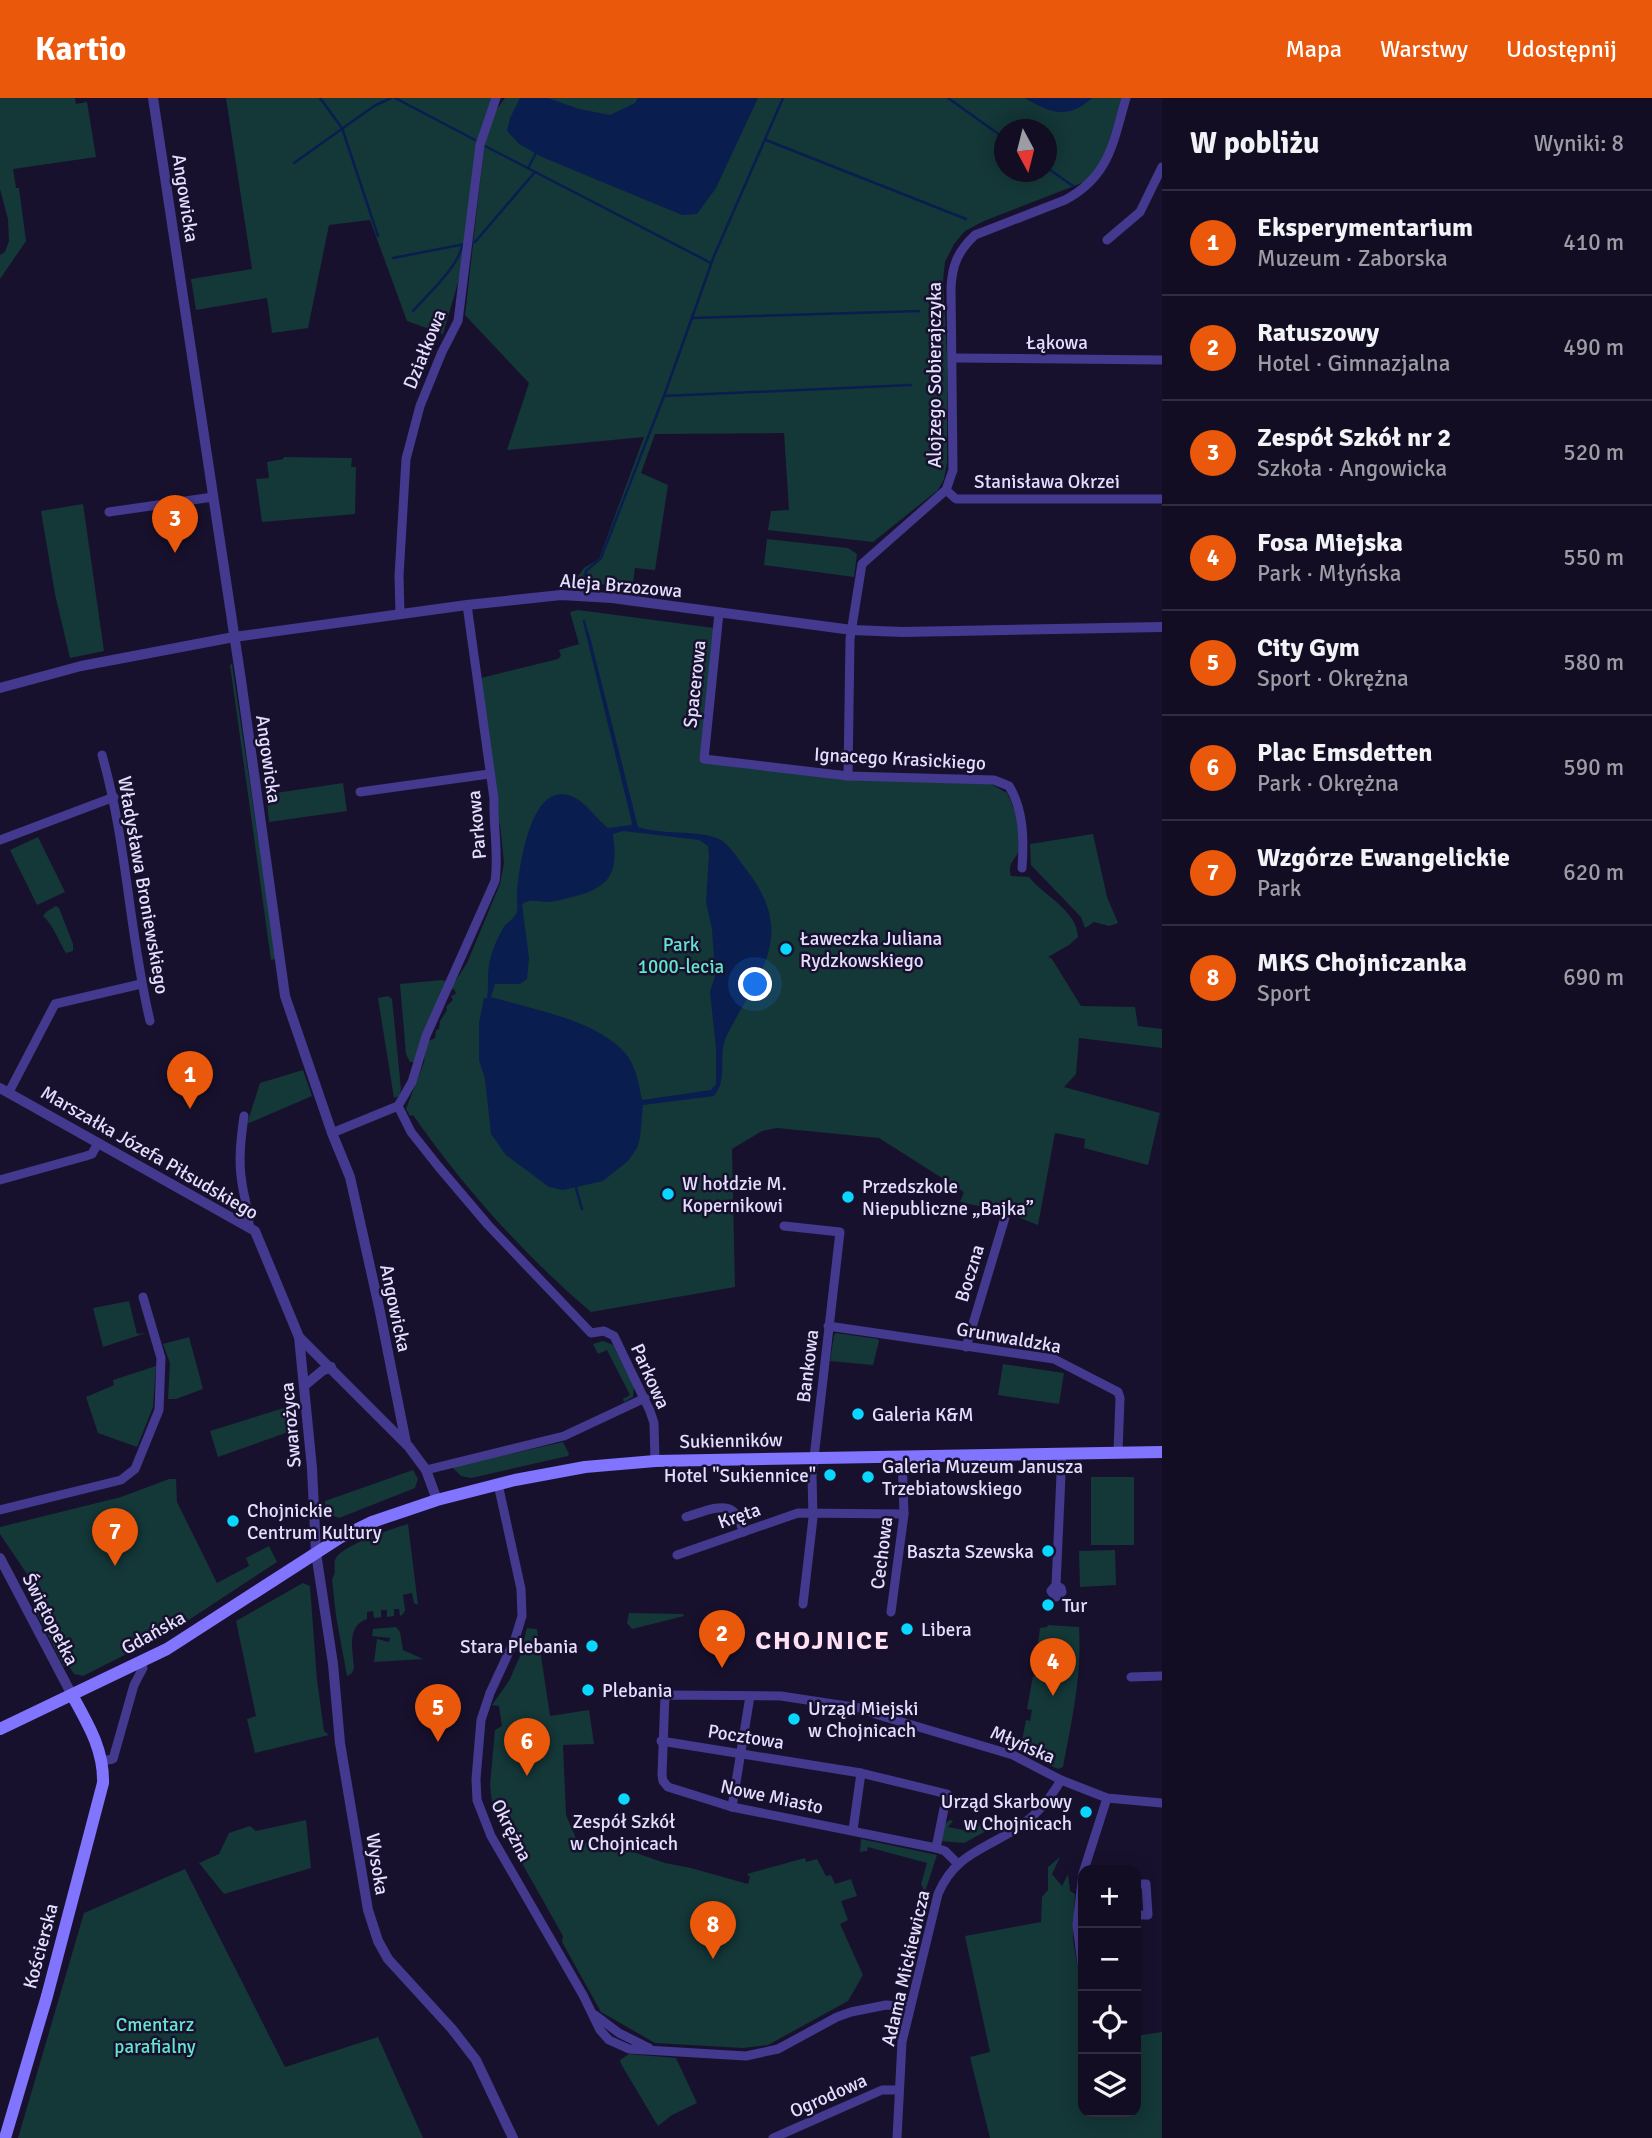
<!DOCTYPE html>
<html lang="pl">
<meta charset="utf-8">
<style>
:root{--surface:#120d22;--page:#1b162a;--text:#f1f3f6;--muted:#9c9ca5;--line:#312d40;--accent:#ea580c}
body{margin:0;font-family:Signika,sans-serif;background:var(--page);color:var(--text)}
.controls{position:absolute;right:21px;bottom:21px;display:grid;overflow:hidden;border-radius:14px;box-shadow:0 4px 18px #0003}
.controls button{width:63px;height:63px;display:grid;place-items:center;padding:0;border:0;border-bottom:2px solid var(--line);background:var(--surface);color:var(--text);font:35px sans-serif}
.compass{position:absolute;left:994px;top:21px;width:63px;height:63px;border-radius:50%;background:var(--surface);box-shadow:0 4px 18px #0003;rotate:173deg}
.you{position:absolute;left:756px;top:887px;width:24px;height:24px;margin:-18px;border:5px solid #fff;border-radius:50%;background:#1a73e8;box-shadow:0 0 0 10px #1a73e833}
.badge{display:grid;place-items:center;width:46px;height:46px;border-radius:50%;background:var(--accent);color:#fff;font-size:23px;font-weight:700}
.pin{position:absolute;translate:-50% -58px;filter:drop-shadow(0 2px 4px #0008)}
.pin::after{content:'';position:absolute;top:37px;width:24px;height:21px;background:inherit;clip-path:polygon(0 0,100% 0,50% 100%)}
.list{margin:0;padding:0;list-style:none}
h2{display:flex;justify-content:space-between;align-items:center;height:91px;margin:0;padding:0 28px;font-size:30px}
h2 small{font-size:23px;font-weight:400;color:var(--muted)}
.list li{display:grid;grid-template-columns:46px 1fr auto;gap:21px;align-items:center;box-sizing:border-box;height:105px;padding:0 28px;border-top:2px solid var(--line)}
.list b{display:block;font-size:26px;white-space:nowrap}
.list p{margin:0;font-size:23px;white-space:nowrap;color:var(--muted)}
.list em{font-size:23px;font-style:normal;color:var(--muted)}
.icon{flex:none;width:38px;height:38px;fill:none;stroke:currentColor;stroke-width:2;stroke-linecap:round;stroke-linejoin:round}
.map{position:relative;flex:none;width:1162px;height:2040px;overflow:hidden}
header{display:flex;align-items:center;gap:42px;box-sizing:border-box;height:98px;padding:0 35px;background:var(--accent);color:#fff}
header strong{font-size:33px}
nav{display:flex;gap:38px;margin-inline-start:auto;font-size:24px}
main{display:flex}
aside{flex:1;background:var(--surface)}
.map>svg:first-child{display:block}
.green{fill:#143738;fill-rule:evenodd}
.water{fill:#091e4f;fill-rule:evenodd}
.lines{fill:none;stroke-linecap:round;stroke-linejoin:round}
.stream{stroke:#091e4f;stroke-width:2.5}
.minor{stroke:#433a8f;stroke-width:9}
.tertiary{stroke:#433a8f;stroke-width:10}
.secondary{stroke:#8175ff;stroke-width:12}
.poi-dot{fill:#0ad7ff;stroke:#18112e;stroke-width:2.5}
.labels{text-anchor:middle;stroke-width:5;stroke-linejoin:round;paint-order:stroke}
.street-label{font-size:19px;fill:#e4deff;stroke:#18112e}
.poi-label{font-size:19px;fill:#e4deff;stroke:#18112e;text-anchor:start}
.park-label{font-size:19px;fill:#63e6cd;stroke:#18112e}
.district-label{font-size:26px;font-weight:bold;letter-spacing:2px;fill:#ffe0f2;stroke:#18112e}
</style>
<header>
<strong>Kartio</strong>
<nav><a>Mapa</a><a>Warstwy</a><a>Udostępnij</a></nav>
</header>
<main>
<div class="map">
<svg width="1162" height="2040" viewBox="0 0 1162 2040">
<rect width="100%" height="100%" fill="#18112e"/>
<!-- green -->
<g class="green">
<polygon points="0,0 75,0 76,6 87,4 96,59 13,71 16,90 19,90 26,143 0,181 0,157 5,154 9,143 8,121 0,91"/>
<path d="M226,0H493C470,51 474,105 464,158C459,185 450,211 443,236L407,223L370,122L329,127L308,230L272,235L267,200L196,212L191,181L252,171Z"/>
<path d="M505,0H1122L1104,59L1087,83L984,123L965,133L954,146L945,164L943,182L947,259V365L944,381L938,392L873,444L768,432L771,413L789,412L784,335L655,336L641,375L668,387L655,472L635,470L632,491L575,482L584,470L599,461L644,339L507,352L529,285L465,217L484,49L494,15ZM1004,32H1046V74H1004Z"/>
<polygon points="284,359 352,360 351,369 356,369 355,416 262,424 256,381 269,380 267,364 283,361"/>
<polygon points="83,406 104,553 70,560 55,496 41,413"/>
<polygon points="767,441 848,450 857,456 854,479 764,467"/>
<path d="M578,512L714,530L700,660L991,686L1007,695C1014,709 1022,730 1021,746C1020,759 1006,763 1011,778L1029,779C1044,798 1077,812 1078,839L1069,847L1048,859L1052,861L1081,908L1135,909L1138,928L1162,931V950L1079,940L1076,976L1064,989L1160,1015L1148,1067L1084,1050L1085,1041L1055,1035L1038,1127L1002,1113L960,1104L964,1094L879,1040L777,1030L762,1033L732,1051L735,1189L591,1214C524,1157 463,1089 413,1017L410,1018L406,1011L424,964L426,944L435,940L436,932L439,931L440,923L447,912L446,909L453,902L451,898L456,896L454,891L449,893L467,865L500,786L504,765L500,726L496,723L481,580L558,561L561,558L559,552L579,546L570,514Z"/>
<polygon points="232,566 276,861 271,862 230,567"/>
<polygon points="343,685 347,713 269,724 266,693 269,696"/>
<polygon points="1093,736 1107,799 1118,825 1109,828 1094,824 1085,830 1081,819 1031,767 1030,746"/>
<polygon points="38,739 65,794 37,807 10,752"/>
<path d="M56,808L59,810L73,846V853L66,855C60,846 53,826 43,818L46,814Z"/>
<polygon points="442,882 447,884 414,964 410,964 406,956 400,886"/>
<polygon points="388,898 392,901 401,991 399,998 394,1000 378,900"/>
<polygon points="303,972 312,998 247,1026 260,985"/>
<polygon points="129,1203 137,1236 146,1235 103,1249 93,1210"/>
<polygon points="836,1235 878,1241 879,1243 873,1267 830,1263 834,1237"/>
<polygon points="189,1239 203,1291 176,1301 168,1301 170,1265 163,1246"/>
<polygon points="603,1243 613,1247 634,1289 633,1299 624,1304 623,1301 630,1297 607,1252 598,1256 593,1246"/>
<polygon points="1003,1266 1064,1275 1059,1306 998,1297"/>
<polygon points="156,1268 153,1309 137,1349 98,1335 86,1299 114,1287 113,1282"/>
<polygon points="297,1306 298,1322 291,1333 218,1359 210,1333"/>
<polygon points="563,1344 569,1356 568,1358 471,1380 461,1378 452,1369"/>
<polygon points="413,1372 418,1381 415,1390 339,1420 326,1415 325,1403"/>
<rect x="1091" y="1379" width="43" height="68"/>
<polygon points="169,1381 176,1381 177,1404 217,1485 249,1468 246,1460 269,1448 277,1464 172,1533 83,1578 74,1576 68,1567 64,1569 37,1516 26,1483 29,1479 0,1436 0,1429 121,1399"/>
<path d="M408,1426L418,1507L414,1505L412,1495L403,1497L405,1512L403,1516L400,1518L399,1511H394V1518L387,1519V1512H381V1519L374,1520L373,1513L367,1514V1521C346,1528 353,1552 354,1570L352,1575L347,1578L336,1518L332,1481C338,1473 332,1467 336,1460C343,1447 394,1430 408,1426Z"/>
<polygon points="1115,1452 1116,1487 1080,1489 1079,1453"/>
<polygon points="303,1485 310,1488 317,1582 324,1633 329,1637 255,1655 247,1621 256,1618 236,1523"/>
<polygon points="629,1515 683,1516 684,1518 632,1531 627,1525"/>
<path d="M1048,1527L1079,1529C1082,1577 1072,1622 1063,1669L1058,1671L1020,1653L1026,1622L1030,1623L1032,1612L1027,1611L1033,1578L1043,1579L1044,1570L1035,1569L1040,1530L1047,1529Z"/>
<polygon points="396,1529 400,1534 403,1552 423,1561 374,1564 377,1541 389,1544 390,1540 372,1538 373,1531"/>
<polygon points="527,1530 537,1531 550,1618 589,1612 594,1646 563,1647 566,1717 577,1743 636,1755 665,1765 691,1770 748,1786 750,1779 747,1776 805,1760 806,1764 817,1761 826,1778 831,1777 835,1786 851,1781 857,1798 841,1803 848,1822 840,1826 863,1877 848,1903 768,1947 743,1950 655,1945 601,1914 562,1844 563,1838 493,1714 490,1687 495,1632 502,1628 499,1608 492,1607 509,1583 520,1558"/>
<polygon points="306,1722 311,1770 224,1796 199,1765 219,1756 229,1735 250,1728 256,1733"/>
<polygon points="950,1722 953,1723 948,1729 975,1734 980,1726 983,1726 990,1731 964,1745 940,1743 943,1727"/>
<polygon points="861,1741 937,1757 921,1806 919,1807 923,1790 921,1786 927,1765 868,1749 867,1753 860,1754"/>
<polygon points="1060,1759 1052,1776 1062,1788 1068,1776 1070,1793 1075,1796 1073,1841 1083,1903 1083,2014 1136,2014 1136,1938 1162,1934 1162,2040 990,2040 970,1959 990,1954 965,1838 1041,1824 1042,1799 1048,1792 1048,1769"/>
<polygon points="185,1771 285,1969 378,1939 423,2040 18,2040 84,1815"/>
<polygon points="629,1956 676,1960 697,2005 672,2017 658,2028 621,1966 620,1962"/>
</g>
<!-- water -->
<g class="water">
<polygon points="520,0 548,0 579,11 610,17 635,5 638,0 758,0 716,90 697,116 682,117 542,59 519,46 507,33 510,20"/>
<path d="M1025,0H1092C1068,22 1050,15 1025,0Z"/>
<path d="M585,532L589,535L638,729C662,737 695,732 717,740C729,745 738,761 746,771C798,838 759,874 727,937C717,957 729,980 714,998L643,1007L640,1040L637,1050L628,1063L603,1083L563,1092L549,1089L506,1057L491,1036L485,981L479,962V925L484,900H487C489,889 487,878 489,867C490,857 497,841 502,832C505,825 513,822 516,816C519,809 516,801 517,794C519,771 528,704 556,697C580,692 592,718 608,730L631,727L632,725ZM623,733L699,742L708,748L709,758L706,804L712,831L715,878L710,894L716,951V986L711,992L642,1002C639,987 637,973 629,960C603,923 532,911 491,899L495,886H520L527,881L529,860L522,806C531,800 538,804 549,804C558,803 567,800 576,798C613,788 618,772 613,736Z"/>
</g>
<g class="lines">
<!-- stream -->
<g class="stream">
<polyline points="320,0 342,30 378,138"/>
<polyline points="395,0 475,42"/>
<polyline points="948,0 1004,40"/>
<polyline points="766,42 966,121"/>
<polyline points="485,48 711,165"/>
<polyline points="294,65 374,8 391,0"/>
<polyline points="1046,69 1073,88"/>
<polyline points="528,70 536,55"/>
<polyline points="393,160 475,144 535,74"/>
<path d="M413,213C427,197 460,167 462,147"/>
<polyline points="692,220 919,213"/>
<polyline points="664,298 911,287"/>
<polyline points="583,485 586,473 601,460 664,298 714,158 783,0"/>
<polyline points="584,523 587,535"/>
<polyline points="576,1090 582,1111"/>
</g>
<!-- minor -->
<g class="minor">
<polyline points="1107,142 1140,114 1162,69"/>
<polyline points="953,260 1162,262"/>
<polyline points="946,392 956,401 1162,401"/>
<polyline points="109,414 213,399"/>
<path d="M719,515L704,661L848,678L994,682L1009,688C1024,712 1024,743 1022,770"/>
<polyline points="400,516 399,478 406,361 420,308 442,254 458,223 480,47 496,0"/>
<path d="M102,657C127,744 129,835 150,923"/>
<path d="M848,678L850,541L862,466L946,392L953,372L951,190C952,167 958,153 975,137L1065,102C1110,78 1113,44 1126,0"/>
<polyline points="360,694 489,676"/>
<polyline points="0,742 114,699"/>
<polyline points="9,994 55,906 141,886"/>
<polyline points="398,1008 411,1034 438,1068 488,1127 591,1235 604,1233 614,1238 650,1313 654,1325 655,1363"/>
<path d="M244,1018C241,1040 238,1062 242,1085C244,1100 249,1113 249,1128"/>
<path d="M332,1035L398,1008L412,984L426,938L495,783C499,756 493,729 494,701L467,507"/>
<polyline points="0,1082 86,1058 92,1056 98,1045"/>
<polyline points="784,1128 840,1134 812,1377 813,1420 803,1506"/>
<polyline points="828,1228 1054,1261 1118,1294 1120,1300 1118,1354"/>
<polyline points="966,1249 1007,1113"/>
<polyline points="426,1372 564,1338 645,1300"/>
<polyline points="498,1386 521,1491 522,1518 515,1541 490,1595 481,1622 476,1681 477,1702 491,1738 583,1897 600,1932 609,1942 629,1951 746,1958 778,1951 837,1919 851,1914 886,1907 910,1909"/>
<polyline points="0,1412 121,1382 135,1371 159,1312 161,1260 143,1199"/>
<path d="M686,1419C698,1416 721,1404 733,1413C738,1417 741,1428 744,1434"/>
<polyline points="677,1457 798,1415 904,1416"/>
<polyline points="1056,1487 1061,1490 1062,1494 1056,1499 1051,1493 1056,1487 1062,1355"/>
<polyline points="891,1514 904,1416 902,1358"/>
<polyline points="1131,1579 1162,1578"/>
<polyline points="661,1643 861,1675 947,1696 936,1750"/>
<polyline points="102,1663 113,1661 134,1587 143,1570 141,1565"/>
<polyline points="732,1709 750,1598"/>
<polyline points="853,1732 861,1675"/>
<polyline points="957,1765 945,1753 936,1750 732,1709 668,1689 663,1683 662,1677 665,1597 781,1598 866,1611 875,1616 1013,1657 1061,1682 1107,1700 1162,1705"/>
<polyline points="1084,1772 1107,1700"/>
<polyline points="1083,1775 1077,1827 1083,1874"/>
<polyline points="1136,1786 1146,1786 1148,1817 1136,1817"/>
<polyline points="595,1917 619,1935 649,1950"/>
<polyline points="773,2040 882,1992 899,1992"/>
<path d="M897,2040L902,1944L938,1796C955,1756 984,1752 1017,1730C1036,1718 1050,1701 1061,1682"/>
</g>
<!-- tertiary -->
<g class="tertiary">
<polyline points="153,0 241,582 285,898 332,1035 350,1079 379,1209 406,1345"/>
<polyline points="0,590 81,568 234,539 467,507 561,497 612,500 852,532 903,534 1162,529"/>
<polyline points="0,990 255,1133 299,1239 409,1349 426,1372 437,1402"/>
<polyline points="299,1239 312,1370 316,1455 333,1566 340,1645 368,1812 378,1843 388,1861 452,1931 476,1962 513,2040"/>
<polyline points="304,1288 322,1273 331,1269"/>
<polyline points="0,1460 72,1597"/>
</g>
<!-- secondary -->
<g class="secondary">
<polyline points="0,1631 167,1551 341,1439 372,1424 437,1402 515,1382 585,1369 655,1363 1162,1354"/>
<path d="M5,2040L47,1898L103,1685C104,1652 88,1626 72,1597"/>
</g>
</g>
<!-- markers -->
<g class="poi-dot">
<circle cx="786" cy="851" r="7"/>
<circle cx="668" cy="1096" r="7"/>
<circle cx="848" cy="1099" r="7"/>
<circle cx="858" cy="1316" r="7"/>
<circle cx="830" cy="1377" r="7"/>
<circle cx="868" cy="1379" r="7"/>
<circle cx="233" cy="1423" r="7"/>
<circle cx="1048" cy="1453" r="7"/>
<circle cx="1048" cy="1507" r="7"/>
<circle cx="907" cy="1531" r="7"/>
<circle cx="592" cy="1548" r="7"/>
<circle cx="588" cy="1592" r="7"/>
<circle cx="794" cy="1621" r="7"/>
<circle cx="624" cy="1701" r="7"/>
<circle cx="1086" cy="1714" r="7"/>
</g>
<g class="labels">
<!-- street labels -->
<g class="street-label">
<text transform="translate(186 100) rotate(81)" y="7">Angowicka</text>
<text x="1057" y="251">Łąkowa</text>
<text transform="translate(424 251) rotate(-68)" y="7">Działkowa</text>
<text transform="translate(934 277) rotate(-90)" y="7">Alojzego Sobierajczyka</text>
<text x="1047" y="390">Stanisława Okrzei</text>
<text transform="translate(621 487) rotate(5)" y="7">Aleja Brzozowa</text>
<text transform="translate(694 586) rotate(-84)" y="7">Spacerowa</text>
<text transform="translate(900 660) rotate(3)" y="7">Ignacego Krasickiego</text>
<text transform="translate(269 661) rotate(82)" y="7">Angowicka</text>
<text transform="translate(476 727) rotate(-95)" y="7">Parkowa</text>
<text transform="translate(144 787) rotate(80)" y="7">Władysława Broniewskiego</text>
<text transform="translate(150 1054) rotate(30)" y="7">Marszałka Józefa Piłsudskiego</text>
<text transform="translate(969 1175) rotate(-73)" y="7">Boczna</text>
<text transform="translate(396 1210) rotate(78)" y="7">Angowicka</text>
<text transform="translate(1009 1239) rotate(10)" y="7">Grunwaldzka</text>
<text transform="translate(807 1268) rotate(-83)" y="7">Bankowa</text>
<text transform="translate(651 1278) rotate(66)" y="7">Parkowa</text>
<text transform="translate(290 1327) rotate(-95)" y="7">Swarożyca</text>
<text transform="translate(731 1342) rotate(-1)" y="7">Sukienników</text>
<text transform="translate(739 1417) rotate(-19)" y="7">Kręta</text>
<text transform="translate(881 1455) rotate(-83)" y="7">Cechowa</text>
<text transform="translate(51 1521) rotate(63)" y="7">Świętopełka</text>
<text transform="translate(153 1534) rotate(-29)" y="7">Gdańska</text>
<text transform="translate(746 1638) rotate(9)" y="7">Pocztowa</text>
<text transform="translate(1023 1646) rotate(23)" y="7">Młyńska</text>
<text transform="translate(772 1698) rotate(12)" y="7">Nowe Miasto</text>
<text transform="translate(512 1732) rotate(63)" y="7">Okrężna</text>
<text transform="translate(378 1766) rotate(81)" y="7">Wysoka</text>
<text transform="translate(40 1848) rotate(-75)" y="7">Kościerska</text>
<text transform="translate(905 1870) rotate(-77)" y="7">Adama Mickiewicza</text>
<text transform="translate(828 1997) rotate(-24)" y="7">Ogrodowa</text>
</g>
<!-- poi labels -->
<g class="poi-label">
<text x="800" y="847">Ławeczka Juliana<tspan x="800" dy="22">Rydzkowskiego</tspan></text>
<text x="682" y="1092">W hołdzie M.<tspan x="682" dy="22">Kopernikowi</tspan></text>
<text x="862" y="1095">Przedszkole<tspan x="862" dy="22">Niepubliczne „Bajka”</tspan></text>
<text x="872" y="1323">Galeria K&amp;M</text>
<text x="882" y="1375">Galeria Muzeum Janusza<tspan x="882" dy="22">Trzebiatowskiego</tspan></text>
<text x="816" y="1384" text-anchor="end">Hotel "Sukiennice"</text>
<text x="247" y="1419">Chojnickie<tspan x="247" dy="22">Centrum Kultury</tspan></text>
<text x="1034" y="1460" text-anchor="end">Baszta Szewska</text>
<text x="1062" y="1514">Tur</text>
<text x="921" y="1538">Libera</text>
<text x="578" y="1555" text-anchor="end">Stara Plebania</text>
<text x="602" y="1599">Plebania</text>
<text x="808" y="1617">Urząd Miejski<tspan x="808" dy="22">w Chojnicach</tspan></text>
<text x="1072" y="1710" text-anchor="end">Urząd Skarbowy<tspan x="1072" dy="22">w Chojnicach</tspan></text>
<text x="624" y="1730" text-anchor="middle">Zespół Szkół<tspan x="624" dy="22">w Chojnicach</tspan></text>
</g>
<!-- park labels -->
<g class="park-label">
<text x="681" y="853">Park<tspan x="681" dy="22">1000-lecia</tspan></text>
<text x="155" y="1933">Cmentarz<tspan x="155" dy="22">parafialny</tspan></text>
</g>
<!-- district labels -->
<g class="district-label">
<text x="823" y="1551">CHOJNICE</text>
</g>
</g>
</svg>
<div class="controls">
<button>+</button>
<button>−</button>
<button><svg class="icon" aria-label="locate" viewBox="0 0 24 24"><circle cx="12" cy="12" r="6"/><path d="M12 2v4M12 18v4M2 12h4M18 12h4"/></svg></button>
<button><svg class="icon" aria-label="layers" viewBox="0 0 24 24"><path d="M12 4l9 5-9 5-9-5zM3 14l9 5 9-5"/></svg></button>
</div>
<svg class="compass" viewBox="-18 -18 36 36"><path d="M0-13l5 13h-10z" fill="#e53935"/><path d="M0 13l5-13h-10z" fill="#9c9ca5"/></svg>
<div class="you"></div>
<div class="pin badge" style="left:190px;top:1011px">1</div>
<div class="pin badge" style="left:722px;top:1570px">2</div>
<div class="pin badge" style="left:175px;top:455px">3</div>
<div class="pin badge" style="left:1053px;top:1598px">4</div>
<div class="pin badge" style="left:438px;top:1644px">5</div>
<div class="pin badge" style="left:527px;top:1678px">6</div>
<div class="pin badge" style="left:115px;top:1468px">7</div>
<div class="pin badge" style="left:713px;top:1861px">8</div>
</div>
<aside>
<h2>W pobliżu<small>Wyniki: 8</small></h2>
<ul class="list">
<li><span class="badge">1</span><div><b>Eksperymentarium</b><p>Muzeum · Zaborska</p></div><em>410 m</em></li>
<li><span class="badge">2</span><div><b>Ratuszowy</b><p>Hotel · Gimnazjalna</p></div><em>490 m</em></li>
<li><span class="badge">3</span><div><b>Zespół Szkół nr 2</b><p>Szkoła · Angowicka</p></div><em>520 m</em></li>
<li><span class="badge">4</span><div><b>Fosa Miejska</b><p>Park · Młyńska</p></div><em>550 m</em></li>
<li><span class="badge">5</span><div><b>City Gym</b><p>Sport · Okrężna</p></div><em>580 m</em></li>
<li><span class="badge">6</span><div><b>Plac Emsdetten</b><p>Park · Okrężna</p></div><em>590 m</em></li>
<li><span class="badge">7</span><div><b>Wzgórze Ewangelickie</b><p>Park</p></div><em>620 m</em></li>
<li><span class="badge">8</span><div><b>MKS Chojniczanka</b><p>Sport</p></div><em>690 m</em></li>
</ul>
</aside>
</main>
